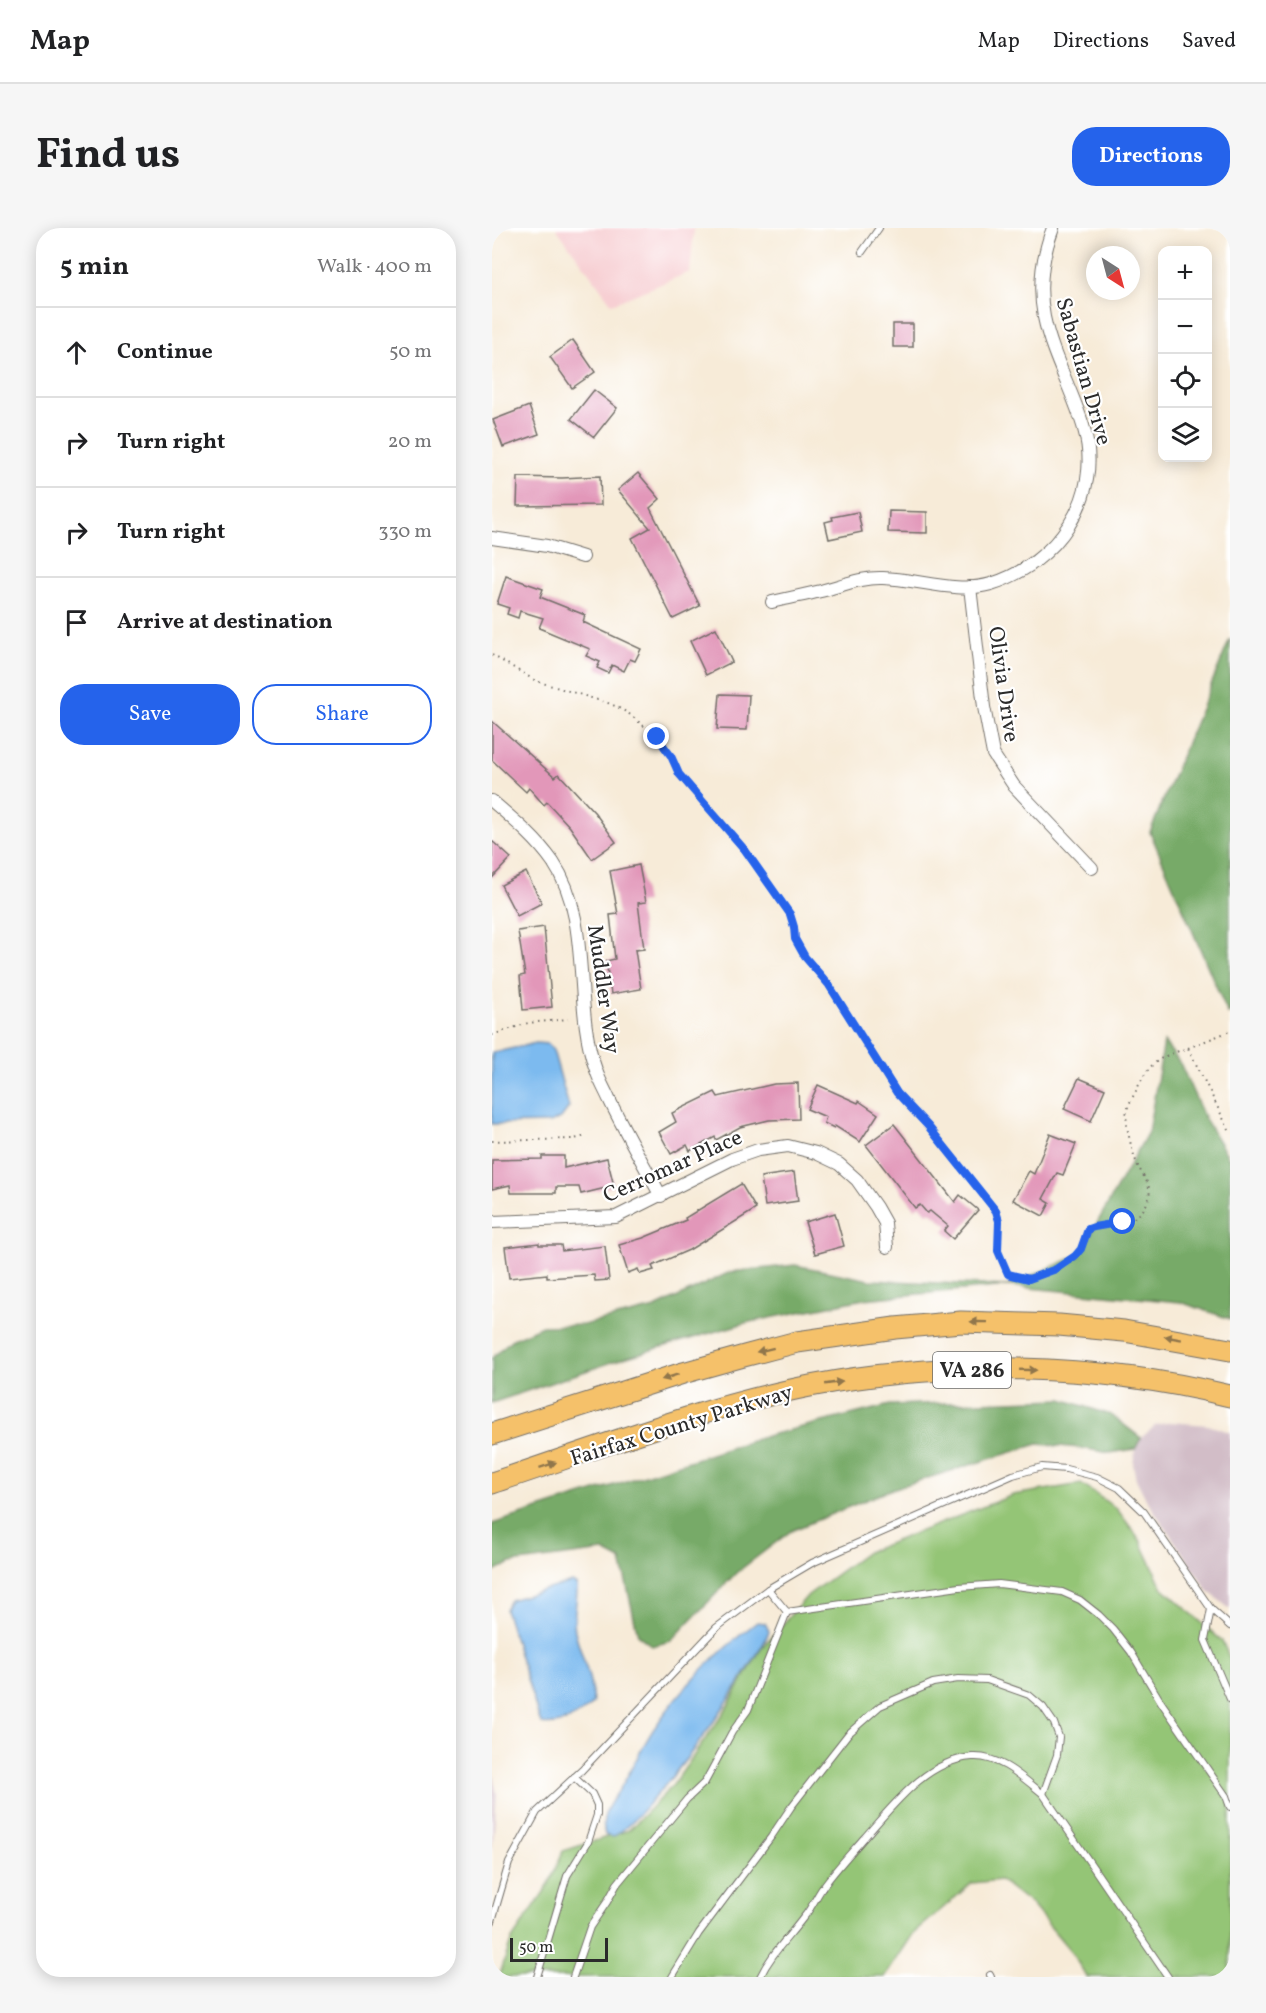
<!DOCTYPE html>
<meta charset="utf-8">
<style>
:root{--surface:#fff;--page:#f6f6f6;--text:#202124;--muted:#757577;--line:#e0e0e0;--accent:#2563eb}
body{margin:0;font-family:Vollkorn,serif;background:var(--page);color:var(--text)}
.controls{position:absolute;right:18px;top:18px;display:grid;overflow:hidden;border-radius:12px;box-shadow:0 3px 15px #0003}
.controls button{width:54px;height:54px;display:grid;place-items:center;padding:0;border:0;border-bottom:2px solid var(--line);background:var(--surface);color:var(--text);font:30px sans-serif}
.compass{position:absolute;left:594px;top:18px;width:54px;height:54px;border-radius:50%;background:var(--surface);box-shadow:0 3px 15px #0003;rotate:144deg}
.scale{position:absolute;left:18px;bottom:15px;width:98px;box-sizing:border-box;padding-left:6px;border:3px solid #2b2b2b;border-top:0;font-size:16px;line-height:21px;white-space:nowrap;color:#2b2b2b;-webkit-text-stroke:4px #fff;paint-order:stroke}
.stop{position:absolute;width:18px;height:18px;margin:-14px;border:4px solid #2563eb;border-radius:50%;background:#fff}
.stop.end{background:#2563eb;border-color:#fff;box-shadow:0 2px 6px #0008}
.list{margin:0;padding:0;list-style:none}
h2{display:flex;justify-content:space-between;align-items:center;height:78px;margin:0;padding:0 24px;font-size:26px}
h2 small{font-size:20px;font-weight:400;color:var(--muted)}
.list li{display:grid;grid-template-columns:39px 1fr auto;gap:18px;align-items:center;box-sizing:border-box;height:90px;padding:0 24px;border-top:2px solid var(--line)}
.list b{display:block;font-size:22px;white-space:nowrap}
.list em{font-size:20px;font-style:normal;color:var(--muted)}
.actions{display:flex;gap:12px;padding:18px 24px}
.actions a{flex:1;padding:14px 0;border:2px solid var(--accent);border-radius:24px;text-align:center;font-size:21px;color:var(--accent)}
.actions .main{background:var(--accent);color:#fff}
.icon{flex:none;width:33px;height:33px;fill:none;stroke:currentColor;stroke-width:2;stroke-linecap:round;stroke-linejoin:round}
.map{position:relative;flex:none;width:738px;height:1749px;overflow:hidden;border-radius:24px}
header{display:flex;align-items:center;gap:36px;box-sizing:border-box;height:84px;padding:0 30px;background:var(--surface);border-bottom:2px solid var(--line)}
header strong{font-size:28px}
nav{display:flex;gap:33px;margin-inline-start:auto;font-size:21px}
.intro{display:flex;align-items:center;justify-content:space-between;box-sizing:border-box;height:144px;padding:0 36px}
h1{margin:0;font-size:42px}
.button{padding:15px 27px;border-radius:24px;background:var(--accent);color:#fff;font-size:21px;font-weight:700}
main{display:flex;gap:36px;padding:0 36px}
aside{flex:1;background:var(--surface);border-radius:24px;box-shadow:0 3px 15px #0003}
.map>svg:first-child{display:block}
.built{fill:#f7cfd3}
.industrial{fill:#d2bdc7}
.green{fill:#94c576;stroke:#607850;stroke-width:1.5}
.forest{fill:#77aa67;stroke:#516a49;stroke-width:1.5}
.water{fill:#7cbaef;stroke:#54728d;stroke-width:1.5}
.building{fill:#e297b9}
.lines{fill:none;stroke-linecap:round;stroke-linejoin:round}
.lane-casing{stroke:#726e68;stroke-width:8}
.street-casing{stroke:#726e68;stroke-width:14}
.highway-casing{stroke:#726e68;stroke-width:23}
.path{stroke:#726e68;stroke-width:2;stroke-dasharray:1.5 4.5;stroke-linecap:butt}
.lane{stroke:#fff;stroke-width:6}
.street{stroke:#fff;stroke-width:12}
.highway{stroke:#f5c16b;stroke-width:21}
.oneway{fill:#90764b}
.route{stroke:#2563eb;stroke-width:8}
.labels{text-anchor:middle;stroke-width:4.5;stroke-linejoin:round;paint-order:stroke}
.shield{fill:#fff;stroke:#6b6b6b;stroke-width:1.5}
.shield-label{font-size:21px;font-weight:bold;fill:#2b2b2b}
.street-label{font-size:22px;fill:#2b2b2b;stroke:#fff}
</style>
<header>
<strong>Map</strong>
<nav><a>Map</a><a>Directions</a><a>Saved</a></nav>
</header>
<div class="intro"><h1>Find us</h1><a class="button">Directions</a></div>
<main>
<aside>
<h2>5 min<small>Walk · 400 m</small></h2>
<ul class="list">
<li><svg class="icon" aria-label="ahead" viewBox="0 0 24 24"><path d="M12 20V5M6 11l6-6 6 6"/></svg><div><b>Continue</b></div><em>50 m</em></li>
<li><svg class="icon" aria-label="right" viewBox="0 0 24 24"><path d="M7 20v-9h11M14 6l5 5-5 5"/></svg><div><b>Turn right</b></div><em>20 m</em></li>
<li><svg class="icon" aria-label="right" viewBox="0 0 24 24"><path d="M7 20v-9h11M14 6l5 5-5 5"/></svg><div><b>Turn right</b></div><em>330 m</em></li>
<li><svg class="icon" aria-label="arrive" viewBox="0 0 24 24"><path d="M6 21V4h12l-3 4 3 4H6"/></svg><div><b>Arrive at destination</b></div></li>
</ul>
<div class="actions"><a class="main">Save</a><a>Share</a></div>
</aside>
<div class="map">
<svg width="738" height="1749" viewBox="0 0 738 1749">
<rect width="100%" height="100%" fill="#fff"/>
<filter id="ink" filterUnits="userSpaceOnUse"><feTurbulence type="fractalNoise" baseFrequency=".0167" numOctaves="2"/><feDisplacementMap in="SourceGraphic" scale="12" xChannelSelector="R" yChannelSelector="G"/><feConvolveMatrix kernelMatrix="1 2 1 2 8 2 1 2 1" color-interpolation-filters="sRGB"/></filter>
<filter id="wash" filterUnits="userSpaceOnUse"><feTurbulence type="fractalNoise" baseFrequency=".008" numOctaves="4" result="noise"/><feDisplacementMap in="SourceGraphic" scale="24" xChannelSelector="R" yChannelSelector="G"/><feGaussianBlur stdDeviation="1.35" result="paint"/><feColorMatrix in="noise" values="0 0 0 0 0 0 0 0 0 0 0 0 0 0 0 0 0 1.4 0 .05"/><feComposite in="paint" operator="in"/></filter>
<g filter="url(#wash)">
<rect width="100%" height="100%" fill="#f7ebd8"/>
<!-- built -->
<polygon class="built" points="64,0 202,0 198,44 120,76"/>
<!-- industrial -->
<g class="industrial">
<polygon points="679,1194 716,1197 738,1204 738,1381 717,1364 654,1271 644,1251 641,1237 643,1221 649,1210 664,1197"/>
<polygon points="0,1541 5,1566 0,1626"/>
</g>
<!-- green -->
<polygon class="green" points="589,1256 625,1281 648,1312 670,1359 730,1413 738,1431 738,1749 595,1749 577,1721 540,1677 508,1652 480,1655 421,1706 393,1749 7,1749 19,1713 56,1658 71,1623 137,1602 181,1557 231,1486 269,1421 316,1367 375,1324 521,1267"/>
<!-- forest -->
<g class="forest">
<polygon points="738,411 738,785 736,786 658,604"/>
<polygon points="672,814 688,835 713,891 738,932 738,1091 688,1074 515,1058 372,1071 253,1095 132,1130 0,1175 0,1130 19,1112 50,1098 91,1097 163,1080 238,1044 303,1037 378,1052 515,1058 587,1027 656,904"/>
<polygon points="570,1171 619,1187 649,1210 643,1221 618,1225 588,1220 546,1216 400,1261 299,1303 244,1345 179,1413 160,1418 146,1407 129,1332 112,1323 19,1335 0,1345 0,1296 278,1207 398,1177"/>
</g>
<!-- water -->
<g class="water">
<polygon points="44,815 56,816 61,822 77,879 69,890 58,895 0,896 0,825"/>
<path d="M80,1354L85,1357C86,1372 80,1389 83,1403C89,1428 100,1449 101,1475C87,1488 68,1499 49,1496L13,1381L18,1372Z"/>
<path d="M265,1394L273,1395L277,1403L273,1413C242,1466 209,1515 170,1561C154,1578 140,1597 121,1609L113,1607C107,1583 121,1574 132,1554C142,1537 150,1519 161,1502C189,1460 225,1424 265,1394Z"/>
</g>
<g id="blocks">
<!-- building -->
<g class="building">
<rect x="401" y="96" width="20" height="23"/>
<polygon points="81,112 103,144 80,160 58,129"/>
<polygon points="102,162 125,180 102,209 79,191"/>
<polygon points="37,178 47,206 11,219 1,192"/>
<polygon points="146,245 168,271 158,280 208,378 181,391 140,310 158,300 126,262"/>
<polygon points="108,248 109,277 25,278 26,249 70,250"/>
<polygon points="397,283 435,284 435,305 396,304"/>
<polygon points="366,284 370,304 337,311 333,294 341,292 340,289"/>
<polygon points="14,348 51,361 48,369 93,387 91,394 149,421 143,433 138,431 132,443 120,437 116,445 105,440 108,434 94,428 98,421 47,400 51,390 28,383 26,390 15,386 17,380 5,376"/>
<polygon points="224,400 240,434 214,447 198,413"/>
<polygon points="228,466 257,467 255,502 225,501"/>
<polygon points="0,493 63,549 67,546 103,585 124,614 100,631 78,599 55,574 52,577 37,560 34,564 0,532"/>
<polygon points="0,613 19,630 0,650"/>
<polygon points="147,637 154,674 146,675 152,721 143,722 149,761 119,766 114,733 123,731 118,687 126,686 118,643"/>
<polygon points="34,644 50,675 25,688 9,657"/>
<polygon points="52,699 60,779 31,782 28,748 33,747 26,703"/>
<polygon points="587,850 613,861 599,893 572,881"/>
<polygon points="306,855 307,891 277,892 248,899 224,912 223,909 198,923 195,917 179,926 167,904 184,894 180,885 223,864 226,869 282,856"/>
<polygon points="326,857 366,875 367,873 386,886 368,914 343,898 342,900 332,895 334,889 315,881"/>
<polygon points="402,896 463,974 468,967 486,982 461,1011 452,1003 456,998 438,983 435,985 428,977 423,980 374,917"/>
<polygon points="558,906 584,916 571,947 565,945 551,971 558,975 551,988 521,972 537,943 542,946"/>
<polygon points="50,928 72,928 72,940 115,930 122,958 89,966 87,959 64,959 64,965 19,965 18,957 0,961 0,932 50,931"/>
<polygon points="302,944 306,973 273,978 269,949"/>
<polygon points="249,956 264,981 197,1022 160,1038 162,1042 148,1046 146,1041 136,1045 127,1017 151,1010 194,992 193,990"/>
<polygon points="343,985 352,1018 323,1026 313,994"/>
<polygon points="47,1015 47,1017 69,1017 70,1023 113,1018 117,1052 103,1053 102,1047 55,1050 55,1046 17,1050 13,1019"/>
</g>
</g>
</g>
<g filter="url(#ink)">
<use href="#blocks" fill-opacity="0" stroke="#726e68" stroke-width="1.5"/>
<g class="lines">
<!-- lane casing -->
<g class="lane-casing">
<g id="lane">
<polyline points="370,24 387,0"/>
<polyline points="276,1361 295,1384 467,1359 507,1356 570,1364 588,1372 607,1387 621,1401 639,1424 669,1474 734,1568 738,1579"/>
<polyline points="719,1381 713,1412 738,1471"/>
<polyline points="0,1693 17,1635 45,1584 90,1542 224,1400 276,1361 320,1335 521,1247 550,1239 574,1241 605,1249 627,1260 652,1284 719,1381 738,1398"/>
<polyline points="498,1747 499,1749"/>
<polyline points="45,1749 75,1648 96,1614 105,1587 105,1577 100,1566 82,1549"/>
<polyline points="81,1749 98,1699 115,1674 125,1656 195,1571 213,1554 240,1504 256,1482 295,1384"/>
<polyline points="180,1749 207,1705 279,1609 299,1579 356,1506 388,1478 441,1455 466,1451 495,1452 537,1467 551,1479 562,1495 567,1509 565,1527 551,1566"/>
<path d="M268,1749C279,1726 296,1710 311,1690C319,1681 324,1669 331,1659C343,1642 358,1626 372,1610C400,1579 433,1533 480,1529C508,1527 531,1550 551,1566L676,1749"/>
</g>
</g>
<!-- street casing -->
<g class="street-casing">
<g id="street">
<polyline points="0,310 55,318 91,329"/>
<polyline points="478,359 492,479 501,526 522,558 600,640"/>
<path d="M280,374C296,370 313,367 329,363C349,358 369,349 391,350C426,351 465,366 499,356C564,336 612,269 592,201C581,163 560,128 552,89C546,59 550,29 561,0"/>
<path d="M0,573C22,592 44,610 61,634C101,693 80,777 104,842C107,852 113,862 117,871C133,904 151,936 169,968"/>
<polyline points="0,994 124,989 240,931 266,922 296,918 324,925 347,936 365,952 384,979 393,995 395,1019"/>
</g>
</g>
<!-- highway casing -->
<g class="highway-casing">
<g id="highway">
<polyline points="0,1206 191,1145 252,1128 305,1114 403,1100 469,1094 567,1097 632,1103 738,1122"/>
<path d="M0,1255C103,1221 212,1179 318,1158C454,1132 604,1135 738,1168"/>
</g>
</g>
<!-- path -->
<g class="path">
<path d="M0,427L44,453L119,476L136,485L165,509L179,528L187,546L253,622L298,686L303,711L313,729L337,757L405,865L436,898L504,983L507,993L506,1023L516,1046L537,1051L564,1041L583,1028L589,1021L596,1001C614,992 637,1000 651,982C655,976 659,968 657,960C656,954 650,946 647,940C641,928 632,895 635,882C637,875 642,867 645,861C658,833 668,829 696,820L738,904"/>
<polyline points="0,807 36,795 76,791"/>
<polyline points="696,820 738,803"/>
<polyline points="0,913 82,911 94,908"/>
</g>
<!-- lane -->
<use href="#lane" class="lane"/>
<!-- street -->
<use href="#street" class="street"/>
<!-- highway -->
<use href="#highway" class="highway"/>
</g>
<!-- one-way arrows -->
<defs><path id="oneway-solid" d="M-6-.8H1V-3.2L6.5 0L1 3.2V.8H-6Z" transform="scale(1.5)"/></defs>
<g class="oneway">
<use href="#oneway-solid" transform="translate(487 1094) rotate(-179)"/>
<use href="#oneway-solid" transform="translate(681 1110) rotate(-170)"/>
<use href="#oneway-solid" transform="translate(273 1122) rotate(166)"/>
<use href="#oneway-solid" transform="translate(536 1142) rotate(2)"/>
<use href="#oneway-solid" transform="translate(178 1149) rotate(162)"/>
<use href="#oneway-solid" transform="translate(342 1155) rotate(-8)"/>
<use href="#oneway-solid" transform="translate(56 1237) rotate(-18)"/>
</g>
</g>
<g class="lines" filter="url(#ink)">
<!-- route -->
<polyline class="route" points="165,509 179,528 187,546 253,622 298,686 302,699 303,711 313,729 337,757 405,865 436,898 504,983 507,993 506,1023 516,1046 537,1051 564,1041 583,1028 589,1021 596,1001 602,999 631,994"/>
</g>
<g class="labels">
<!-- shield labels -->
<rect class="shield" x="441" y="1124" width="78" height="36" rx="4.5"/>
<g class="shield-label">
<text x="480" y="1149">VA 286</text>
</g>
<!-- street labels -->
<g class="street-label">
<text transform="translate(593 143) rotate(74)" y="8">Sabastian Drive</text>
<text transform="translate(513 456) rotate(82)" y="8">Olivia Drive</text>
<text transform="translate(113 761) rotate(82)" y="8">Muddler Way</text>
<text transform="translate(180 937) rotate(-24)" y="8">Cerromar Place</text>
<text transform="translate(189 1196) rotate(-17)" y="8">Fairfax County Parkway</text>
</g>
</g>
</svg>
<div class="controls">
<button>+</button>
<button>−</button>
<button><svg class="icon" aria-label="locate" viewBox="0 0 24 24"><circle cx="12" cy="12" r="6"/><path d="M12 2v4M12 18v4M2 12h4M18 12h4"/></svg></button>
<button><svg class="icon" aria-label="layers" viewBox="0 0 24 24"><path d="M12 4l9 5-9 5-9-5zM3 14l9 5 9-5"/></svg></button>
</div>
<svg class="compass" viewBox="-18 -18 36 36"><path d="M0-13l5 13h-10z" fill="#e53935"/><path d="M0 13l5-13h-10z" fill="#757577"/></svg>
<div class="scale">50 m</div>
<div class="stop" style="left:631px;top:994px"></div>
<div class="stop end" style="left:165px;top:509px"></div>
</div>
</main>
